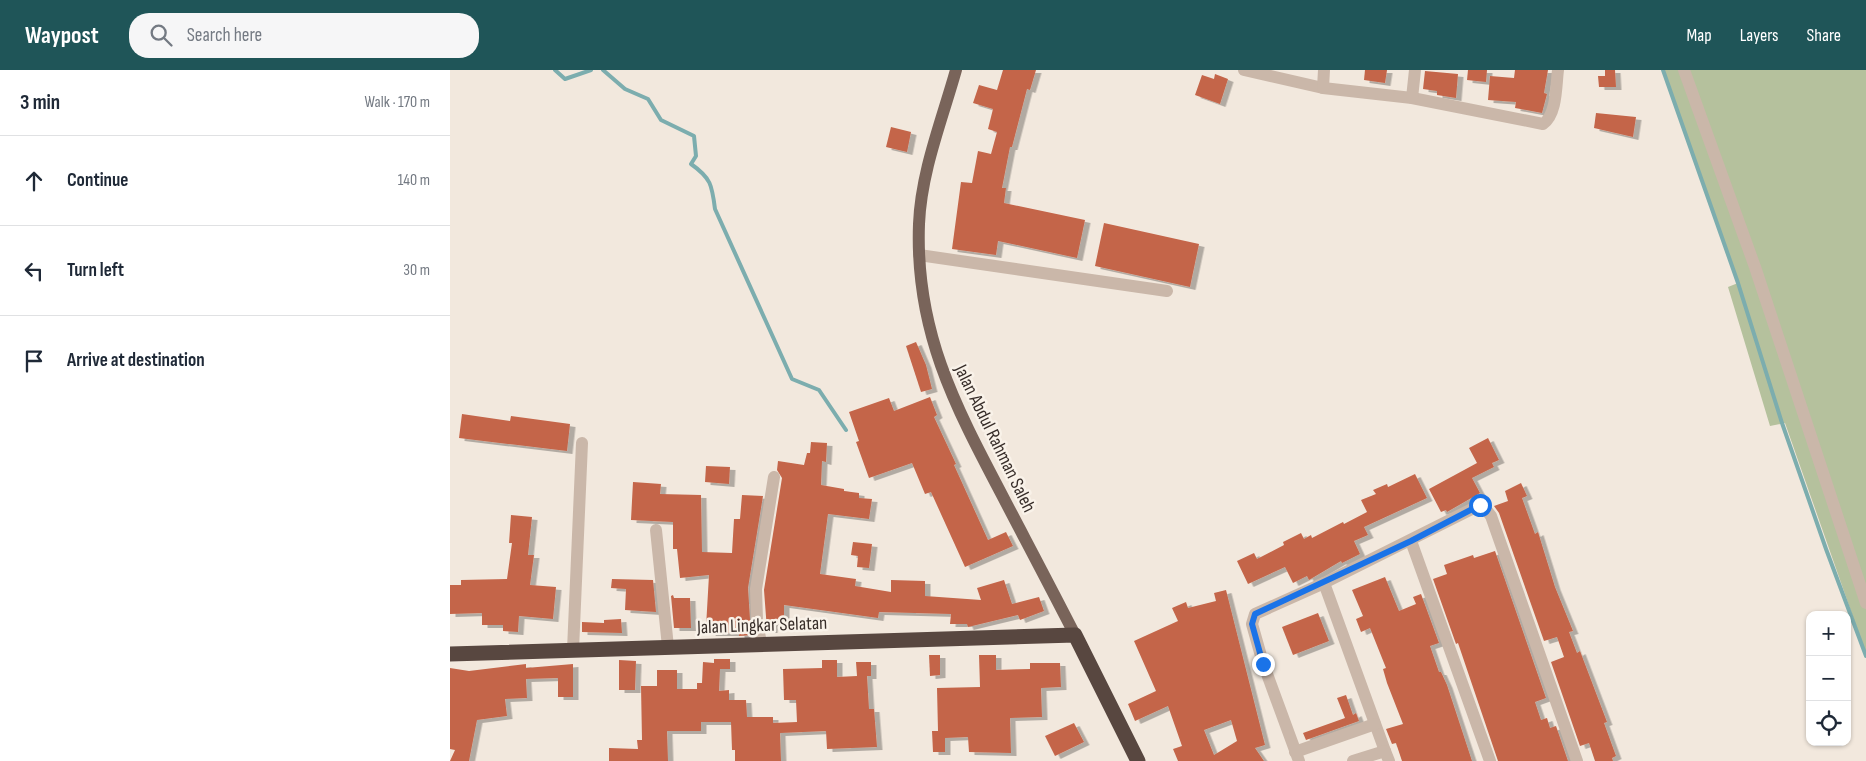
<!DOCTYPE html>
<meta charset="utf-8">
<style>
:root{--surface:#fff;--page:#f6f6f7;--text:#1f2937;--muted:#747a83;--line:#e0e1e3;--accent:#1f5558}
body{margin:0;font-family:"Sofia Sans Condensed",sans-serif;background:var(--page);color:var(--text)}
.controls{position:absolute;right:15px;bottom:15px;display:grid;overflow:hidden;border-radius:10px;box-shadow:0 1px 4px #0004}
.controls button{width:45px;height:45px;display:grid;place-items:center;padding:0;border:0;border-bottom:1px solid var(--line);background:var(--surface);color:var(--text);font:25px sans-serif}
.stop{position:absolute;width:15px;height:15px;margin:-11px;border:4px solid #1a73e8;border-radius:50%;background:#fff}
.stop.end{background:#1a73e8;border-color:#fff;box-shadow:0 1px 5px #0008}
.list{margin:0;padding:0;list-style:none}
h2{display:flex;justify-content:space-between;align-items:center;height:65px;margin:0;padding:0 20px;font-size:21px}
h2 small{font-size:16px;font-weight:400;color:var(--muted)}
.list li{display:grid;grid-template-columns:32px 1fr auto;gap:15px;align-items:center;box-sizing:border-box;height:90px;padding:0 20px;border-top:1px solid var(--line)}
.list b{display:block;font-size:19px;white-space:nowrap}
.list em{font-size:16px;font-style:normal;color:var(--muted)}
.icon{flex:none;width:28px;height:28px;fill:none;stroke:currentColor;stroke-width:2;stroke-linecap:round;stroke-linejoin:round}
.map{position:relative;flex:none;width:1416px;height:691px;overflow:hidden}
header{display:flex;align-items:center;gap:30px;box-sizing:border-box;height:70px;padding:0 25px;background:var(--accent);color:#fff}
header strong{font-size:24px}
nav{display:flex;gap:28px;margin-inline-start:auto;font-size:18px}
.search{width:350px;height:45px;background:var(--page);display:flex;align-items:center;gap:12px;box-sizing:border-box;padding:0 18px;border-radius:20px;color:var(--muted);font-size:19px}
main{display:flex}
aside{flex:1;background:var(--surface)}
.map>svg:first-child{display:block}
.green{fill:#b5c19d}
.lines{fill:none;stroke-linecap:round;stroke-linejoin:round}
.stream{stroke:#7cadae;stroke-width:4}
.building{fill:#c46549;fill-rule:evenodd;filter:url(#shadow)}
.minor{stroke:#cab7a9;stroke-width:12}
.major{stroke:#79645a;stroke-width:12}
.highway{stroke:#584740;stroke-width:15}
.route{stroke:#1a73e8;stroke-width:6}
.labels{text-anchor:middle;stroke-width:5;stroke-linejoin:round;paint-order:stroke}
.street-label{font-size:19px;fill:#372d29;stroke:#f9f2e9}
</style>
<header>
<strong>Waypost</strong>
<div class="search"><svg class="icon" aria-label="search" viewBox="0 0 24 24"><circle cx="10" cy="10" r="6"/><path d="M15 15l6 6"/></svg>Search here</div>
<nav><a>Map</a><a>Layers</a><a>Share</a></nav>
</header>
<main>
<aside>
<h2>3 min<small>Walk · 170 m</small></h2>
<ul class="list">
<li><svg class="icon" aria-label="ahead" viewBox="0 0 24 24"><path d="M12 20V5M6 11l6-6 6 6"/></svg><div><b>Continue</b></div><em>140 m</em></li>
<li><svg class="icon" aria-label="left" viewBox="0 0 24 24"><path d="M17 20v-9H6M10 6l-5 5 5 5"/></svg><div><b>Turn left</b></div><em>30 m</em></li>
<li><svg class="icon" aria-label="arrive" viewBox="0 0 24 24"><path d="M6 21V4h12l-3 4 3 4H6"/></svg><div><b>Arrive at destination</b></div></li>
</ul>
</aside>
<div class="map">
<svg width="1416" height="691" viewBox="0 0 1416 691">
<defs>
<filter id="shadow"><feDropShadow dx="5.5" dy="3" stdDeviation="0" flood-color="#0004"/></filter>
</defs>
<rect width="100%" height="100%" fill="#f2e8dd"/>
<!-- green -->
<polygon class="green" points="1213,0 1416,0 1416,584 1335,353 1320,356 1278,217 1288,213"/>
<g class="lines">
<!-- stream -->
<g class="stream">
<polyline points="105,0 115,9 141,0"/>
<path d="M153,0L175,19L198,29L211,50L244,66L246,86L241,94C261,108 262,115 265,139L342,309L369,320L396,360"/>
<polyline points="1213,0 1288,213 1332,353 1376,479 1416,586"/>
</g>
</g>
<!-- building -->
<g class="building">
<polygon points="553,0 586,0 580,20 577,19 562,77 560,77 552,118 556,118 554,133 635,150 627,188 548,171 546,185 502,179 511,112 522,113 528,81 541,84 547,62 538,59 543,39 523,33 529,15 547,20"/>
<polygon points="915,0 937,0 935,13 914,10"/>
<polygon points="1018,0 1037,0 1036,12 1017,10"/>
<polygon points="1065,0 1098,0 1094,23 1097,24 1092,43 1065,38 1066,32 1038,30 1040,6 1064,8"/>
<polygon points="1155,0 1165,0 1166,17 1149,17 1148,6 1155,6"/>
<polygon points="975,1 1008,4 1006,28 987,25 987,21 973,19"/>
<polygon points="765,4 778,9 770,34 745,25 752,5 764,9"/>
<polygon points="1146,43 1186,47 1183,67 1144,58"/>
<polygon points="441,57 461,62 457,82 436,77"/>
<polygon points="654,153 749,174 740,217 645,196"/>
<polygon points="466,272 476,295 482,319 471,322 456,276"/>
<polygon points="480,327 487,345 484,347 506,394 504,395 538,470 556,462 563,476 515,497 481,422 475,424 462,393 419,408 406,372 409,371 399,342 439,328 444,341"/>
<polygon points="12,344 60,351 61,346 120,354 117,381 9,368"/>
<polygon points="1038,368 1049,390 1042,393 1044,397 1022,408 1030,423 997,442 996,440 991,442 979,419 1027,393 1019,378"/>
<polygon points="361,372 377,373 376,392 372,391 371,415 394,419 394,421 409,423 409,428 422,429 419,449 378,444 370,504 406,509 405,516 441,522 441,510 475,511 475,526 531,530 527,518 554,510 562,534 589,527 594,541 570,550 568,545 518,557 517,554 500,554 501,544 429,542 428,548 334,535 334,550 323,550 322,560 317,560 314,520 332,408 327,400 328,391 354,395 357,383 360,383"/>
<polygon points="256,396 280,397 279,414 255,412"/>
<polygon points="965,404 977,428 914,457 918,465 904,471 910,484 892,493 891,491 859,510 857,506 843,513 835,497 798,514 787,491 804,483 807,489 834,475 833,472 851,463 854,469 861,465 862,468 893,452 894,454 917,442 911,430 926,424 923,420 937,414 938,417"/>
<polygon points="183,412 211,414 210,424 251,425 252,482 282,483 284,449 290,449 292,425 313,426 298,518 301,565 289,566 289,563 260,563 260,557 256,557 259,505 230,508 227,479 223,479 223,452 181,450"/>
<polygon points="1071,413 1077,426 1072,428 1085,464 1088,462 1105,517 1123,561 1119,562 1127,583 1130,581 1157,652 1154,653 1166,686 1162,688 1163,691 1145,691 1139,673 1130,676 1101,592 1114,587 1107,567 1094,571 1049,443 1044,436 1058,431 1055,421"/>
<polygon points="61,445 82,447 78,485 84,485 80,515 106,517 103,549 69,546 68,562 53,561 53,555 32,555 32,543 0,544 0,515 11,515 11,510 57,509 62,473 59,473"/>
<polygon points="403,472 422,474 419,498 407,497 408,486 401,485"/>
<polygon points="1045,481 1096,628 1085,632 1091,650 1097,648 1100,658 1106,656 1118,691 1048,691 1008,573 1006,574 983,509 997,504 994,495 1023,485 1024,488"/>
<polygon points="935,507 949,541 966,534 963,527 971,524 989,573 980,576 989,602 991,602 997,615 1022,691 952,691 946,673 942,674 936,659 953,654 937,613 933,599 936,598 920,558 911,562 906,549 913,546 902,520"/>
<polygon points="162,509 203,510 206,542 175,540 176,519 161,518"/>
<path d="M776,520L815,675L805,678L814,691H728L723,679L732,676L718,636L685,651L678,634L706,621L684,571L728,551L722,538L736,532L738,538L766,531L764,523ZM781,650L787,671L764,685L754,660Z"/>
<polygon points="223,525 224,528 240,528 241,558 224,558 221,526"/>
<polygon points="868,543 879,571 843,585 832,557"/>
<polygon points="171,549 172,563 132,562 132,552 154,553 154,550"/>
<polygon points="479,585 490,585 490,605 480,606"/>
<polygon points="529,585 546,585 546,600 580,599 580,593 610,593 611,617 591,618 592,647 560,648 561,683 519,682 518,667 495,668 495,682 483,682 482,661 488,661 487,618 530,617"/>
<polygon points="264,589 280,589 280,599 270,599 269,621 279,620 279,630 296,630 297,647 323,647 323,653 347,652 346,630 334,630 333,599 372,598 372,590 387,590 387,607 407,606 406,592 421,592 421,606 417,606 419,639 424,639 427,677 377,679 376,661 330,663 331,691 285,691 285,680 282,680 281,652 251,652 251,661 217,661 218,691 159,691 159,678 188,679 187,670 192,670 191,616 207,616 207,600 227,600 227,619 247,619 247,613 252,613 253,592 264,593"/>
<polygon points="169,590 186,591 185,620 169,620"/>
<polygon points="76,594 76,598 123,594 123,627 108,627 108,608 76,609 77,628 55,629 57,646 27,650 19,691 0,691 5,680 0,679 0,598 19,601"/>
<polygon points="896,625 903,645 906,643 909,651 856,670 853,663 895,648 887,628"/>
<polygon points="624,653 634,672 605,686 595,666"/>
</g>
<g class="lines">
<!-- minor -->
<g class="minor">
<path d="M794,0L873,18L962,28L1093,54C1107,45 1106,15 1108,0"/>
<polyline points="1234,0 1305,197 1416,533"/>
<polyline points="873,18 874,0"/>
<polyline points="962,28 965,0"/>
<polyline points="469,185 717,221"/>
<polyline points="206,460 218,577"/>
<polyline points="961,471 1040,691"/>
<polyline points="311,574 307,550 306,519 324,407"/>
<polyline points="123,580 132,373"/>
<polyline points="935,681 874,513 1030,435 1034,437 1041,446 1127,691"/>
<polyline points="845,682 925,654"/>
<polyline points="849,691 813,593 802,554 805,544 874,513"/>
<polyline points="903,691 935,681 939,691"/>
</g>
<!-- major -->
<path class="major" d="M506,0C492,50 471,102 469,154C465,260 504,334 552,425C576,471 601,518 625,565"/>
<!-- highway -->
<polyline class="highway" points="0,584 625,565 688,691"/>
</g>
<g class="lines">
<!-- route -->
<polyline class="route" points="813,594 802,554 805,544 961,471 1030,435"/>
</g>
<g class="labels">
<!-- street labels -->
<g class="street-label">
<text transform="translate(546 368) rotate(64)" y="7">Jalan Abdul Rahman Saleh</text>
<text transform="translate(312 554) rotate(-2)" y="7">Jalan Lingkar Selatan</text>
</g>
</g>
</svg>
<div class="controls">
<button>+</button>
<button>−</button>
<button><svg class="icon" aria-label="locate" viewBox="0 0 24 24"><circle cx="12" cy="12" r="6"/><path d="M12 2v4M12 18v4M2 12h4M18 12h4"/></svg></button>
</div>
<div class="stop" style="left:1030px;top:435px"></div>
<div class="stop end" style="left:813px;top:594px"></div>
</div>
</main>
